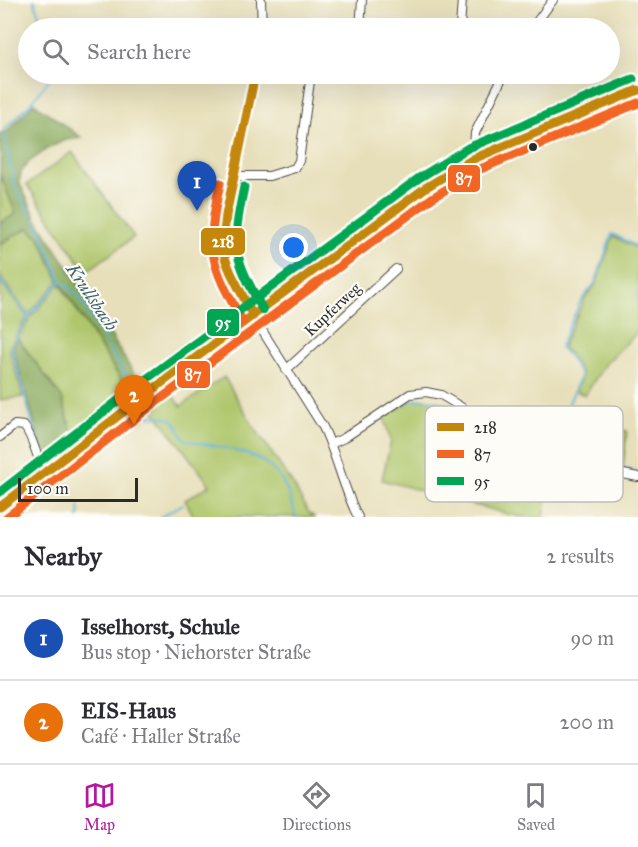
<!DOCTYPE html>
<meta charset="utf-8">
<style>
:root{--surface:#fff;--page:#f7f7f7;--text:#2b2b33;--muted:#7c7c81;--line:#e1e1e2;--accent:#b5179e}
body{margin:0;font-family:"IM FELL Great Primer",serif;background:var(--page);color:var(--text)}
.scale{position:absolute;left:18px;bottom:15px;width:120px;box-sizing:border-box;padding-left:6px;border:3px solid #2b2b2b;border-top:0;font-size:16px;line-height:21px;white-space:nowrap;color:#2b2b2b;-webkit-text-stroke:4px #fdfcf7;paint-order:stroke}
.you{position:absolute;left:294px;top:248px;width:21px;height:21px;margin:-15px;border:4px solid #fff;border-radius:50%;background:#1a73e8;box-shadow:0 0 0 9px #1a73e833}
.badge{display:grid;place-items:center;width:39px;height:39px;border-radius:50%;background:var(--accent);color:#fff;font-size:20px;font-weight:700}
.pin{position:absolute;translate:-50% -50px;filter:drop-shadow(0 2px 3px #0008)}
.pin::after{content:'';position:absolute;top:32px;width:21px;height:18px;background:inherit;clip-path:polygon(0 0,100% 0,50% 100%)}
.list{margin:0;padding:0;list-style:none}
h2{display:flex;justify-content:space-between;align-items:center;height:78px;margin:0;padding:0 24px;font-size:26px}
h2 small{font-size:20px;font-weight:400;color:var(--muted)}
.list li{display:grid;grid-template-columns:39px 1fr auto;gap:18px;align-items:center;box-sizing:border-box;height:84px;padding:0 24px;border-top:2px solid var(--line)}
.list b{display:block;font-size:22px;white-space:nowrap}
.list p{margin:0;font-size:20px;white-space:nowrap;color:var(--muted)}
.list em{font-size:20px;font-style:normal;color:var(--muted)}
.icon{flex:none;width:33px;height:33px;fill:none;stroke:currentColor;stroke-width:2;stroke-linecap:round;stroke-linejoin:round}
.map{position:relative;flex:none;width:638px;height:517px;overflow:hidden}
.search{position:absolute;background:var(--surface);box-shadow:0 6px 24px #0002;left:18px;right:18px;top:18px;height:66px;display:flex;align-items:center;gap:15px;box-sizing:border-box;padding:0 21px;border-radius:33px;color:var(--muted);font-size:22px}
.sheet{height:246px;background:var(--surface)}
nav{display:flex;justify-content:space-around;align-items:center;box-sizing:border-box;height:84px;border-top:2px solid var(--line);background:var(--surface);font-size:16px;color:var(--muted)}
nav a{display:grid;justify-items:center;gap:3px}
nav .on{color:var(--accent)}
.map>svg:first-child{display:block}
.green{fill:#afc66a;stroke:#6d784a;stroke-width:1.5}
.forest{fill:#8bab5e;stroke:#5b6b44;stroke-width:1.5}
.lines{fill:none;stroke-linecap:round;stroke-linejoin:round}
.stream{stroke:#56b0d3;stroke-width:2}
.minor-casing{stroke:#474640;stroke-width:10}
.minor{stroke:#fff;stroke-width:8}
.bus-1-casing{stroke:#fdfcf7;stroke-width:14}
.bus-2-casing{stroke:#fdfcf7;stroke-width:14}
.bus-3-casing{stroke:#fdfcf7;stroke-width:14}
.bus-1{stroke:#c4870b;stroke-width:9}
.bus-2{stroke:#f26522;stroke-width:9}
.bus-3{stroke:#00a651;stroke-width:9}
.bus-dot{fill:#2b2b2b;stroke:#fdfcf7;stroke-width:2}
.labels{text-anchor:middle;stroke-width:4.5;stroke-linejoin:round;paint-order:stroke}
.street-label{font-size:16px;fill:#2b2b2b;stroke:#fdfcf7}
.water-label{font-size:18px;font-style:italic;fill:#3c606e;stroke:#fdfcf7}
.key{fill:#fdfcf7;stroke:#bebdba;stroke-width:1.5}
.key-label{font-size:16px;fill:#2b2b2b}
.line-badge{stroke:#fdfcf7;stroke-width:2}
.badge-label{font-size:16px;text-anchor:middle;font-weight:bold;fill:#fff}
</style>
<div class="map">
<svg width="638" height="517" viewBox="0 0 638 517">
<rect width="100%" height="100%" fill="#fdfcf7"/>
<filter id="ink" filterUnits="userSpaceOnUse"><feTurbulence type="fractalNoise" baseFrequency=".0167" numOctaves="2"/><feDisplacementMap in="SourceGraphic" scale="12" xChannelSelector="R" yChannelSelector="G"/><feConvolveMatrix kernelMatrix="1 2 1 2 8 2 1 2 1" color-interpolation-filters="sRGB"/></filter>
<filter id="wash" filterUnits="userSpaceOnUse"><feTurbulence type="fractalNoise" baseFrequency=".008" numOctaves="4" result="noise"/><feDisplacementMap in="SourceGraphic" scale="24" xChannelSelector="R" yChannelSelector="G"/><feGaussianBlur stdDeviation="1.35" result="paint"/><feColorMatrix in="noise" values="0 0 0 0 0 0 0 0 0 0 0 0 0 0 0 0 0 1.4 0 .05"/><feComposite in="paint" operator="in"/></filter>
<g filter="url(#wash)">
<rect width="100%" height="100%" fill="#e7dfba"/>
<!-- green -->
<g class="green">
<polygon points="72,152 134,237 86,272 27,185"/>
<polygon points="0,174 16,214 0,223"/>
<polygon points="28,228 40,238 59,281 28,315 0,276 0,244"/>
<polygon points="613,236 638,249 638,332 605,364 585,395 575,391 582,375 570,356 562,347 585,298 596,284"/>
<polygon points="0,281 27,317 9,348 23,397 0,400"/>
<polygon points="60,284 130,394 73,436 62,398 18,339 30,318"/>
<polygon points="224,377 254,427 294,486 308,512 314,517 194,517 185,500 210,485 148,403 168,389 181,406"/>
<polygon points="425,399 438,402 519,446 553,461 544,517 519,517 382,480 391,441 384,417 410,401"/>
<polygon points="570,422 627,431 623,467 575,459 558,453"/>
</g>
<!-- forest -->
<g class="forest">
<polygon points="34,103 82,138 66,140 50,147 29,162 21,172 19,182 37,220 89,299 141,386 130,394 61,284 40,238 28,228 0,244 0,223 16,214 0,174 0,134 7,132"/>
<polygon points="18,339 62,398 73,436 45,460 13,348"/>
</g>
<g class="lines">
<!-- stream -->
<g class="stream">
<polyline points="34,0 43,28"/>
<polyline points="31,214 16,189 10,165 4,130 32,102 53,74"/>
<polyline points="36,220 61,281 77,294 132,386"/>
<polyline points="0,279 28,317"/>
<path d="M400,405C432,389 460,412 487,427"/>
<path d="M143,407L150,416C161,417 173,416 178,427C181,433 181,436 186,440C223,449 270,449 287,490C291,499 293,508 296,517"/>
<polyline points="548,452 581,375 569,356 560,347 580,302 595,283 612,234 638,247"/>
<polyline points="570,459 638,472"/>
<polyline points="43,460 11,348 28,317 61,281"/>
<polyline points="78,517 80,513 79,506"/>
<polyline points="160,517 183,504"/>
</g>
</g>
</g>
<g filter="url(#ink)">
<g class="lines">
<!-- minor casing -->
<g class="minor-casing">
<g id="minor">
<polyline points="261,0 262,28"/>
<polyline points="236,28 262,27"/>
<polyline points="360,28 362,0"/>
<polyline points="460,28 462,0"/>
<polyline points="532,28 553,0"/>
<path d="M255,74L224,231L225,259L235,285L253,316L323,427C337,456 343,488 358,517"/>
<polyline points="307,74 377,74"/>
<polyline points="477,157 474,147 475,133 504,74"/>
<polyline points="234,176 269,176 295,168 299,161 311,74"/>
<polyline points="286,370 396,269"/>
<path d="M0,437L15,425L24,426C35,440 35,457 45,471"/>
<polyline points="331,444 344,438 410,394 426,392 441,395 521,443 553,457 574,464 638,477"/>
<polyline points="8,501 13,508 14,517"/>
<polyline points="0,507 144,396 425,188 473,159 638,90"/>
</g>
</g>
<!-- minor -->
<use href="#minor" class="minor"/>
<!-- bus-1 casing -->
<g class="bus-1-casing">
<g id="bus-1">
<polyline points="253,316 231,273 225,258 223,241 226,215 255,74"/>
<polyline points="0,507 144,396 425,188 473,159 638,90"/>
</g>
</g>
<!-- bus-2 casing -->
<g class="bus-2-casing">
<g id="bus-2">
<path d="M220,183C206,250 209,262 243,322"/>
<polyline points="7,517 151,406 432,198 478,170 638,103"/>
</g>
</g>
<!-- bus-3 casing -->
<g class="bus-3-casing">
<g id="bus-3">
<path d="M244,187C231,249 233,255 263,310"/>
<polyline points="0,492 137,386 419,178 468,148 633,79"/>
</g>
</g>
<!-- bus-1 -->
<use href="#bus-1" class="bus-1"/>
<!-- bus-2 -->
<use href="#bus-2" class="bus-2"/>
<!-- bus-3 -->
<use href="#bus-3" class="bus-3"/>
</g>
</g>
<!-- markers -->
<circle class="bus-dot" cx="533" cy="147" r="5"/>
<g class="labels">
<!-- street labels -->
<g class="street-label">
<text transform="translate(332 309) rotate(-43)" y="6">Kupferweg</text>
</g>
<!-- water labels -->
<g class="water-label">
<text transform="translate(92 297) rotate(56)" y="6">Krullsbach</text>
</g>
</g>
<!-- legend -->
<rect x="425" y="406" width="198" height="96" rx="9" class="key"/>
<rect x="437" y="423" width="27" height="8" fill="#c4870b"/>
<rect x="437" y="450" width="27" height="8" fill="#f26522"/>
<rect x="437" y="477" width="27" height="8" fill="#00a651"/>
<g class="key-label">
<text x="474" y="433">218</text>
<text x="474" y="460">87</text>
<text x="474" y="487">95</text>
</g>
<g class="line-badge">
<rect x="447" y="164" width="34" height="29" rx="6" fill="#f26522"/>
<rect x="200" y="227" width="46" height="29" rx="6" fill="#c4870b"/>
<rect x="206" y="308" width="34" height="29" rx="6" fill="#00a651"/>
<rect x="176" y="360" width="35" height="29" rx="6" fill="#f26522"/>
</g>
<g class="badge-label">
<text x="464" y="184">87</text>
<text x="223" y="247">218</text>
<text x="223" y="328">95</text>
<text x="193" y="380">87</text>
</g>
</svg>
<div class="scale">100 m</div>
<div class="you"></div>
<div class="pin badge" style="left:197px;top:211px;background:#1a4fb4">1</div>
<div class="pin badge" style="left:134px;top:425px;background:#e8710a">2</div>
<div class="search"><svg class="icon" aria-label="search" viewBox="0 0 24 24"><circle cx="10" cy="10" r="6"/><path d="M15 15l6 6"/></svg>Search here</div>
</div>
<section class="sheet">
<h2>Nearby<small>2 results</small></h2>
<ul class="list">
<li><span class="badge" style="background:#1a4fb4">1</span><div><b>Isselhorst, Schule</b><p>Bus stop · Niehorster Straße</p></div><em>90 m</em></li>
<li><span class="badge" style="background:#e8710a">2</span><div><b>EIS-Haus</b><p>Café · Haller Straße</p></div><em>200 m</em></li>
</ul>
</section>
<nav>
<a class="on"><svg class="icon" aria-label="map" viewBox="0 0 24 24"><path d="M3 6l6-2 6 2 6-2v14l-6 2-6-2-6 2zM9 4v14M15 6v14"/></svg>Map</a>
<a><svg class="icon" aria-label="directions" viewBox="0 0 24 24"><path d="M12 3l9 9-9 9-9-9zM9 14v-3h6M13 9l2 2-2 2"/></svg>Directions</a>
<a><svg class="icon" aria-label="saved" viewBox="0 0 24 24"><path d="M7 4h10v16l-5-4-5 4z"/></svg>Saved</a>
</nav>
